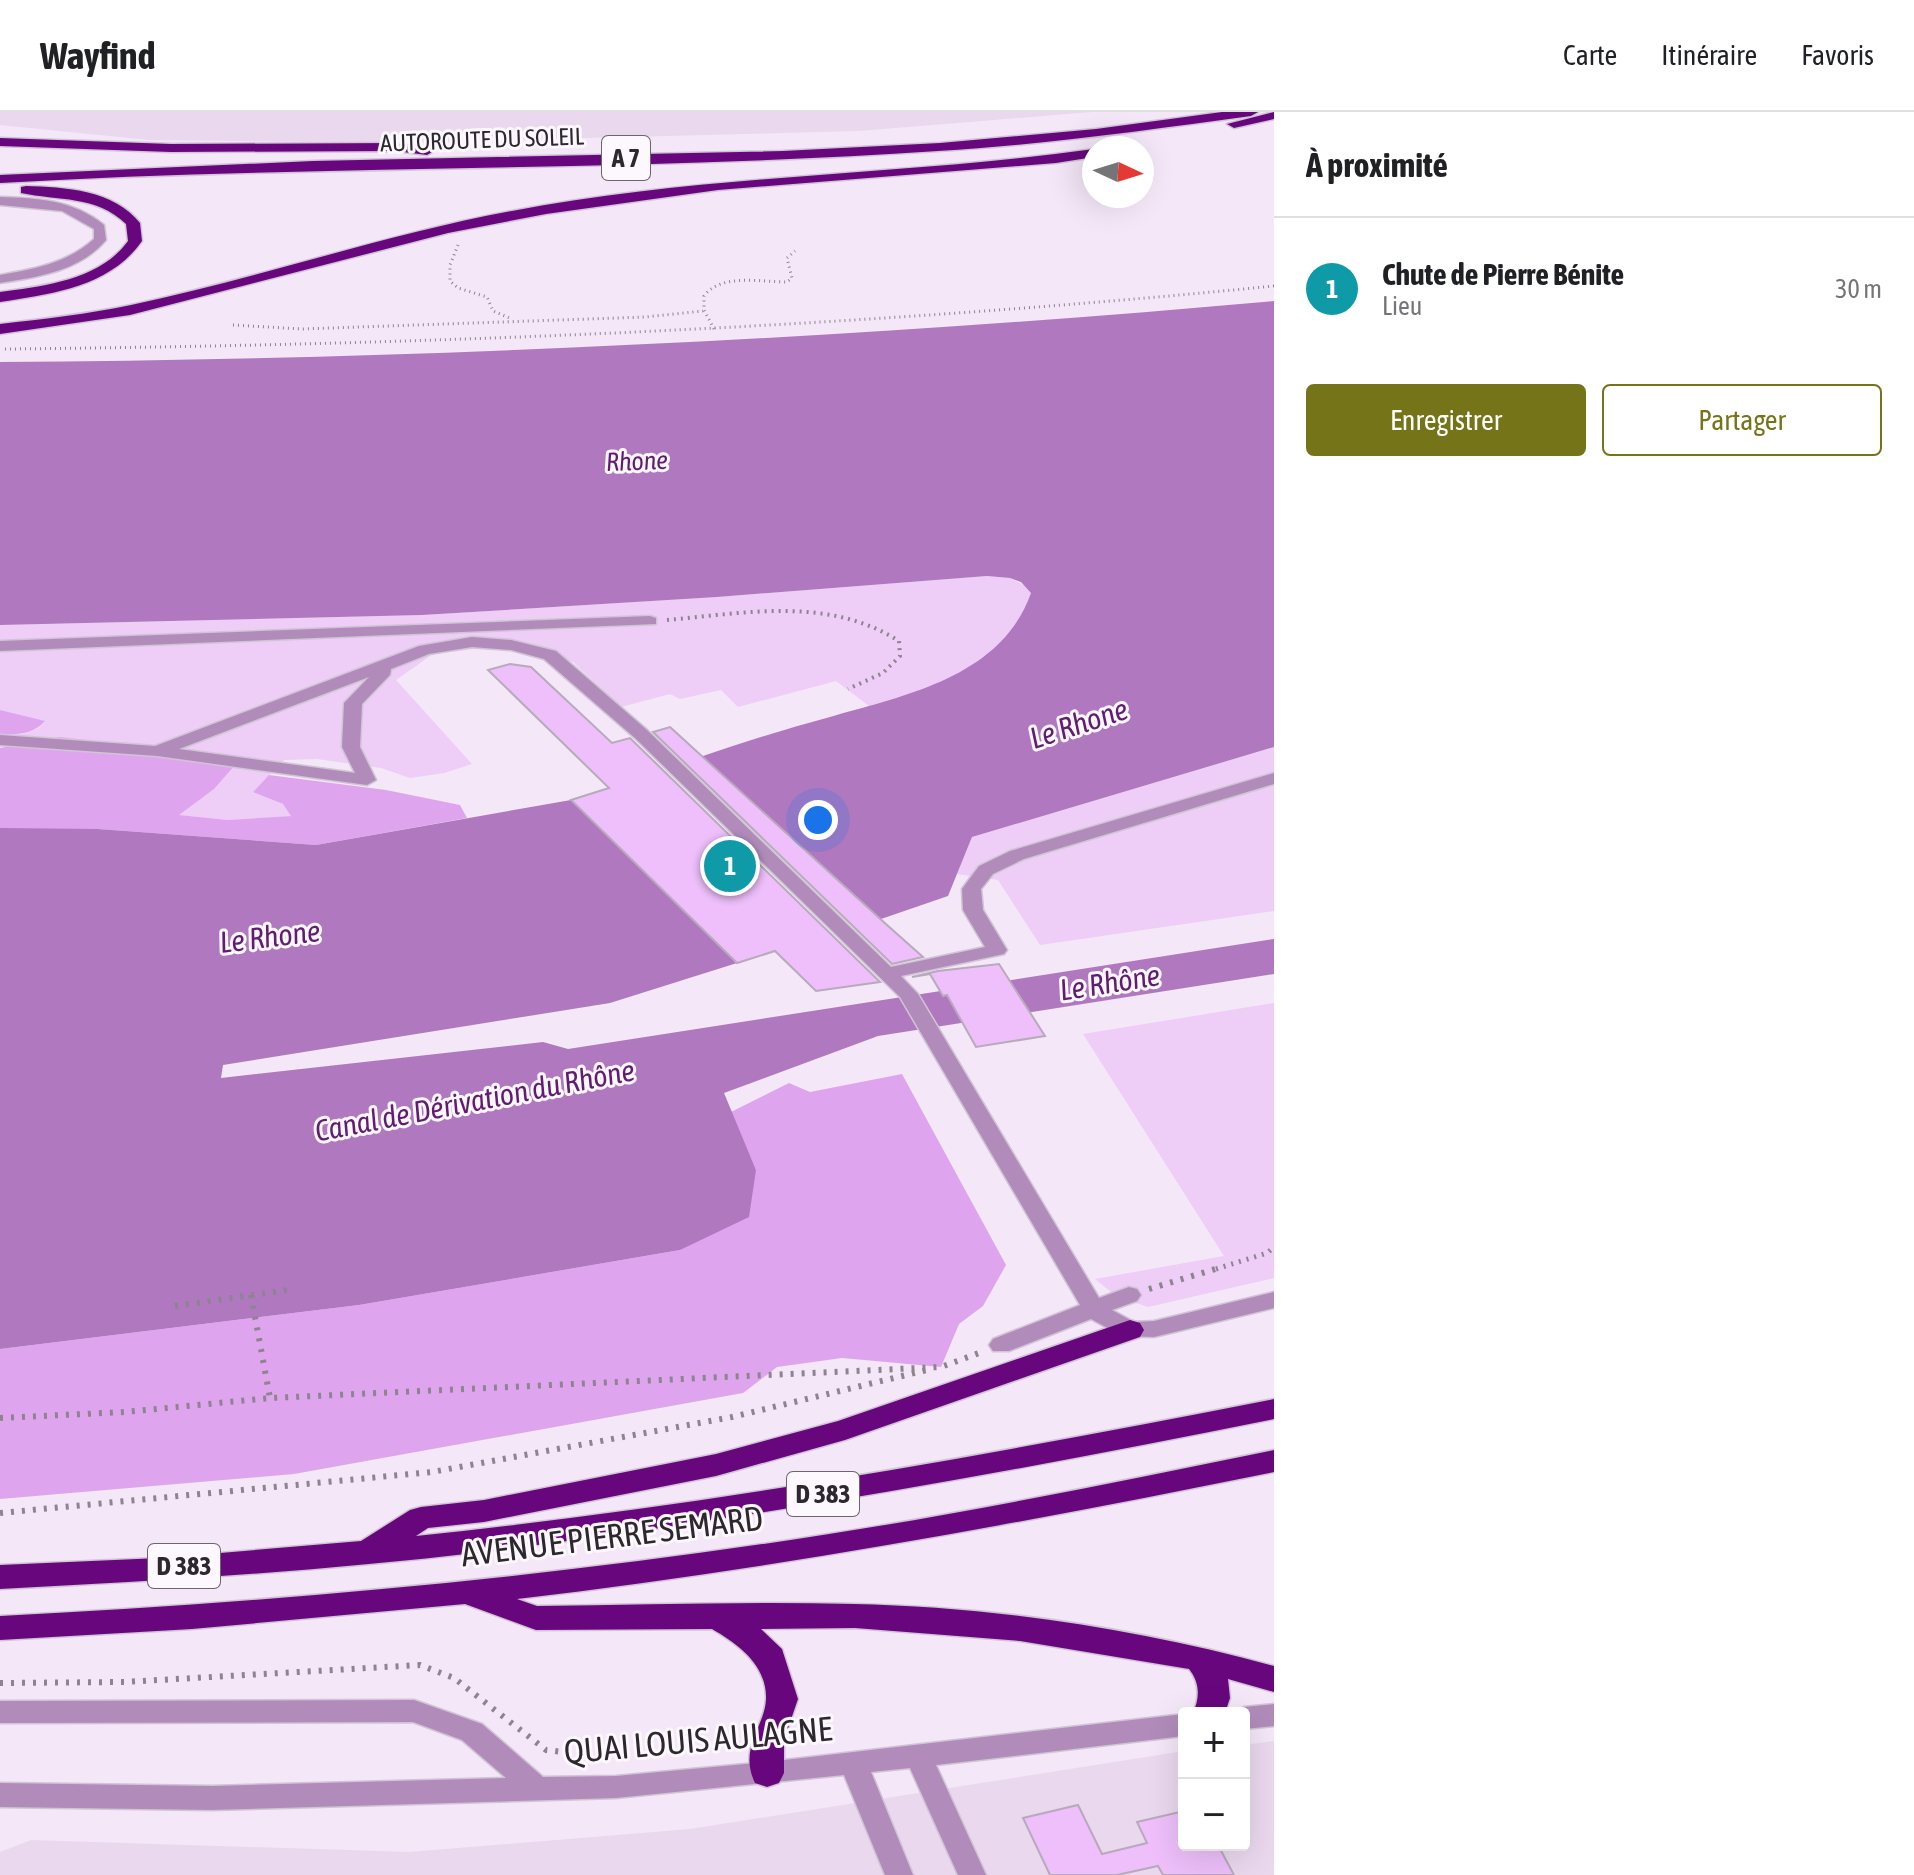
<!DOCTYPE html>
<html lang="fr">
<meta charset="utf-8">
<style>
:root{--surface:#fff;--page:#f2f2f2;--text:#202124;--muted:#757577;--line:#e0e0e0;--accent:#767419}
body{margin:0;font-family:"Asap Condensed",sans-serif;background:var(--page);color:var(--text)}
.controls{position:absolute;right:24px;bottom:24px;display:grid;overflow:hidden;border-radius:8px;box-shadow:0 8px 32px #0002}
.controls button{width:72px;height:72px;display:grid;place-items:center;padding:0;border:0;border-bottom:2px solid var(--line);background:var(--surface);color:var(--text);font:40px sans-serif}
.compass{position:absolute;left:1082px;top:24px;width:72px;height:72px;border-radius:50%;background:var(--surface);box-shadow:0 8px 32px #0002;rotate:94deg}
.you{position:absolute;left:818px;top:708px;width:28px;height:28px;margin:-20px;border:6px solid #fff;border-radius:50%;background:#1a73e8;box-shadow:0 0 0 12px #1a73e833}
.badge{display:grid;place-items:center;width:52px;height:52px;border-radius:50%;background:var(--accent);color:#fff;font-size:26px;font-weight:700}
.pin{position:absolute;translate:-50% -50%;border:4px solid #fff;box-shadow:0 2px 8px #0006}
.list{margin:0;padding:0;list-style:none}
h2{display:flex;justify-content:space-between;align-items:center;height:104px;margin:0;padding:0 32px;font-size:34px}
h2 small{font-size:26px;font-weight:400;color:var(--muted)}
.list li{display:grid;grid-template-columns:52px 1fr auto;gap:24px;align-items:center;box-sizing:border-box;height:144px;padding:0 32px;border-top:2px solid var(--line)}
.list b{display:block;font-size:30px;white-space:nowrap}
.list p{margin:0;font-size:26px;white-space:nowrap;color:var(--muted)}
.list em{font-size:26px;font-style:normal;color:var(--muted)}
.actions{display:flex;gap:16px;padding:24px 32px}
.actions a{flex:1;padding:18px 0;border:2px solid var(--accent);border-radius:8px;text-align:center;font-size:28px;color:var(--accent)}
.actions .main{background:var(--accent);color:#fff}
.map{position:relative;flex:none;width:1274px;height:1763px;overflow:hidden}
header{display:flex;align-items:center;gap:48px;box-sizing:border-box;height:112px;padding:0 40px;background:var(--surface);border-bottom:2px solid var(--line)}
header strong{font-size:38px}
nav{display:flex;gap:44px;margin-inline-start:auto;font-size:28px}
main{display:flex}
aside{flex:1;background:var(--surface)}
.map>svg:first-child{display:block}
.built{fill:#ead8ef}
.green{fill:#eecdf7}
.forest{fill:#dea5ee}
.water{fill:#af78bf}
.building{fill:#eebffb;stroke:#b7aabb;stroke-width:2}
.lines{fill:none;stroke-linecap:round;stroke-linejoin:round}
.minor-casing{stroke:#d0c5d4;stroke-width:3}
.highway-casing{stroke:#d0c5d4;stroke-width:3}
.path-far3{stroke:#8d8490;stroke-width:3;stroke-dasharray:1 4;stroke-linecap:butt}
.path-far2{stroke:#8d8490;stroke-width:4;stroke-dasharray:2 5;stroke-linecap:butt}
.path-far1{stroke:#8d8490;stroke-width:5;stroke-dasharray:2 6;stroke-linecap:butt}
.path{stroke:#8d8490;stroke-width:6;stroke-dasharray:3 8;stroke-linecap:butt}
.minor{fill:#b18cbb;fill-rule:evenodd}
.highway{fill:#68077d;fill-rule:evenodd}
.labels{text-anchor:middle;stroke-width:6;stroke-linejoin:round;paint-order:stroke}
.far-street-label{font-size:24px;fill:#2d282e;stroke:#fdf7fe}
.shield{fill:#fdf7fe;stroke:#6b666c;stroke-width:2}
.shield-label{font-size:26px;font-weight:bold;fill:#2d282e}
.far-water-label{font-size:26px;font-style:italic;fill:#611c72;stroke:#fdf7fe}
.water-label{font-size:30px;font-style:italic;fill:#611c72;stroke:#fdf7fe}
.near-street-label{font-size:34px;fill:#2d282e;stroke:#fdf7fe}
</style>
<header>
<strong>Wayfind</strong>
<nav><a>Carte</a><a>Itinéraire</a><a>Favoris</a></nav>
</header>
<main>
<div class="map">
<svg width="1274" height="1763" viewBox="0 0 1274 1763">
<rect width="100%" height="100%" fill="#f4e7f8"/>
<!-- built -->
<g class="built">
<polygon points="0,0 1092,0 859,19 393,31 149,28 0,13"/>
<polygon points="1274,1629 1274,1763 0,1763 0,1740 31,1728 409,1740 690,1717 1184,1639 1184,1733 1244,1733 1244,1633"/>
</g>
<!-- green -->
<g class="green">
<path d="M987,464L1010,466L1029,476L1031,481C1006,551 935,575 869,594L836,569L738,595L721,578L680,587L670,582L621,595L573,550L509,538L473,537L433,542L396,568L472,652L444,661L410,666L381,656L317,647L284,648L253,680L283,692L292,704L228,708L177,703L214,677L59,625L0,635V622C16,623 33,623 45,610L0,598V513L422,503L717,485Z"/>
<polygon points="1274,635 1274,799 1040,833 998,768 957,762 972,725"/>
<polygon points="1274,891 1274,1166 1148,1195 1116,1184 1095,1167 1224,1144 1083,922"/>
</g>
<!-- forest -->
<g class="forest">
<path d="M0,598L45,609C34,622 17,623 0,622Z"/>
<polygon points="59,625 242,645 214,677 179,703 228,708 291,704 283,692 253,680 269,663 386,678 460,693 467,706 316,733 98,717 0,721 0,636"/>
<polygon points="902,962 1006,1153 983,1194 959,1212 941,1255 842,1246 777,1255 743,1281 294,1362 0,1387 0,1237 359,1193 680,1138 756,1058 731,1000 789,971 810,980"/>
</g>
<!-- water -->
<g class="water">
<path d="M1274,189V635L972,725L948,784L881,807L700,645C743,630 786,617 830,605C906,583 1001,565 1031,481L1021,470L1010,466L987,464L717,485L422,503L0,513V250C426,247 850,227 1274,189Z"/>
<polygon points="571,688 737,851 610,891 223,953 221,966 543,930 568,937 1274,827 1274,862 878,924 724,981 756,1058 749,1105 680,1138 359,1193 0,1237 0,716 98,717 316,733"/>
</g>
<!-- building -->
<g class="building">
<polygon points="510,552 531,555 612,631 630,626 880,870 816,879 775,839 737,851 571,688 609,676 488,558"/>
<polygon points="670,615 887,813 923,845 892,852 653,620"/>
<polygon points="999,852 1045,924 976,935 947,883 943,884 930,862 912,865 938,859"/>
<polygon points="1078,1693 1102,1742 1147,1731 1137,1710 1184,1699 1184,1733 1218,1733 1234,1763 1163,1763 1158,1754 1117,1763 1050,1763 1023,1706"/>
</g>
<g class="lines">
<!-- minor casing -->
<g class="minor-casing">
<g id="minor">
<path d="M0,85C38,86 74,88 104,113L106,128C80,159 38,165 0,171V163C35,157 67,151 94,127V117L62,99L0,93Z"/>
<polygon points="650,504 656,506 656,512 0,539 0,529"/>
<path d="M472,525L511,528L556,539L647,618L891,855L985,835L963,798L962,777L979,754L1010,739L1274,661V672L1024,747L993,762L981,777L983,798L1007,838L1004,842L901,864L918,882L1099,1186L1129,1175L1137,1177L1141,1183L1137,1189L1112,1198L1134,1210L1154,1209L1274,1180V1196L1154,1225L1122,1224L1091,1207L1009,1239H993L989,1233L993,1227L1080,1193L900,885L635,626L544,547L511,538L472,535L429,542L391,557L390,563L362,592L360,635L376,668L367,673L157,644L0,633V623L155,634L419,534ZM369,565L344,591L342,635L355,661L179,637Z"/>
<polygon points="414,1588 482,1612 543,1665 616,1664 767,1650 1184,1602 1184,1624 936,1653 986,1763 958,1763 910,1656 871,1660 913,1763 885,1763 844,1663 616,1686 212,1698 0,1695 0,1671 212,1674 506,1666 462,1628 413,1610 0,1611 0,1589"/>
<polygon points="1274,1592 1274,1614 1244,1617 1244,1601 1233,1601 1244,1595"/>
</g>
</g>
<!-- highway casing -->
<g class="highway-casing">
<g id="highway">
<path d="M1222,0H1258L1251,4C1147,18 1043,33 938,39C626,60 312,53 0,71V63L313,49L783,39L940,31L1096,17Z"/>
<polygon points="1274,0 1274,7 1234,16 1227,12"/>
<polygon points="0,26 171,32 395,31 427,35 434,39 427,43 395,39 171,40 0,34"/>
<path d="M1094,37V45L1056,51L718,78L546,102L448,121L130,203L0,222V212C44,207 88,202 131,193C259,166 383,123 512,99C705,62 901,64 1094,37Z"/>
<path d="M26,74C65,75 114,78 140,111L142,129C110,175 52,182 0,190V180C44,174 100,168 128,129L126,112C96,83 58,89 21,81V75Z"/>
<path d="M1130,1208L1140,1211L1144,1218L1140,1225L845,1328L716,1364L484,1410L428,1416L416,1424C705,1394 990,1343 1274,1287V1307C1012,1360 749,1407 483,1440C323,1459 162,1469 0,1477V1453L160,1446L361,1429L410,1398L421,1395L484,1388L716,1342L838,1309Z"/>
<path d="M1274,1338V1360C1023,1411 772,1457 517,1487L537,1494C643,1493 748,1489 854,1492C994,1495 1139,1517 1274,1554V1580L1228,1567L1230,1586L1225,1601H1193C1200,1585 1200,1571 1189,1557L1020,1529L855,1516L761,1517L782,1537L798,1587L784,1628V1661L779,1671L767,1675L755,1671C738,1636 765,1615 766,1587C767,1553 738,1532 712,1517L536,1518L465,1492L192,1517L0,1528V1504C277,1490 555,1465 829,1422C978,1399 1126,1368 1274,1338Z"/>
</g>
</g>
<!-- path-far3 -->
<g class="path-far3">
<polyline points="458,133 450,153 450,169 458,176 487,185 493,199 512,207"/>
<polyline points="233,213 302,217 645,205 703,199"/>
<path d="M714,217L704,198V184C721,161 761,170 787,170L792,166L787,146L795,139"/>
<path d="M5,237C429,233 852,216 1274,174"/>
</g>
<!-- path-far2 -->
<path class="path-far2" d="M667,508C746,501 828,484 899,529L900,544L883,561L848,577"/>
<!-- path-far1 -->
<polyline class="path-far1" points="1216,1157 1267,1141 1274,1135"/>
<!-- path -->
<g class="path">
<polyline points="1149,1177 1222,1155"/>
<polyline points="251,1183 270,1286"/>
<polyline points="175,1194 295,1177"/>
<polyline points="0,1306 125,1300 270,1286 941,1255 979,1241"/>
<polyline points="0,1401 432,1360 732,1305 927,1258"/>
<polyline points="0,1571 124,1570 420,1553 454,1566 546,1638 580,1642 595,1649"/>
</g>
<!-- minor -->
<use href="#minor" class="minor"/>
<!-- highway -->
<use href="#highway" class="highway"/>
</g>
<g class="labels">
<!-- far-street labels -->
<g class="far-street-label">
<text transform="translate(482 28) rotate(-2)" y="8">AUTOROUTE DU SOLEIL</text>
</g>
<!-- shield labels -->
<g class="shield">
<rect x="602" y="24" width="48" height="44" rx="6"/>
<rect x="787" y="1360" width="72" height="44" rx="6"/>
<rect x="148" y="1432" width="72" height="44" rx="6"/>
</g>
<g class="shield-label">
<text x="626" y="55">A 7</text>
<text x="823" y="1391">D 383</text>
<text x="184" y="1463">D 383</text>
</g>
<!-- far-water labels -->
<g class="far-water-label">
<text transform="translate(637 349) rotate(-2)" y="9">Rhone</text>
</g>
<!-- water labels -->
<g class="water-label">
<text transform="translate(1079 612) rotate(-18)" y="10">Le Rhone</text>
<text transform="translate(270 825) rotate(-7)" y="10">Le Rhone</text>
<text transform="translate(1110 871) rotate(-9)" y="10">Le Rhône</text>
<text transform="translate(475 989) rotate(-11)" y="10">Canal de Dérivation du Rhône</text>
</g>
<!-- near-street labels -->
<g class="near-street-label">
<text transform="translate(612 1424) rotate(-7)" y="12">AVENUE PIERRE SEMARD</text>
<text transform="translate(698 1628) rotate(-5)" y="12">QUAI LOUIS AULAGNE</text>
</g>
</g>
</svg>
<div class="controls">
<button>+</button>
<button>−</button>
</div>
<svg class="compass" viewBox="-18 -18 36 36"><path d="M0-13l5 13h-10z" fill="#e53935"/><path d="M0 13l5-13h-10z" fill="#757577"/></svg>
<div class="you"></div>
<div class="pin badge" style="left:730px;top:754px;background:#0f9aa8">1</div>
</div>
<aside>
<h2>À proximité<small></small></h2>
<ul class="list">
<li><span class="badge" style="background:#0f9aa8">1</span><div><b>Chute de Pierre Bénite</b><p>Lieu</p></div><em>30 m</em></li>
</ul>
<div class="actions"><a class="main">Enregistrer</a><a>Partager</a></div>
</aside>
</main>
